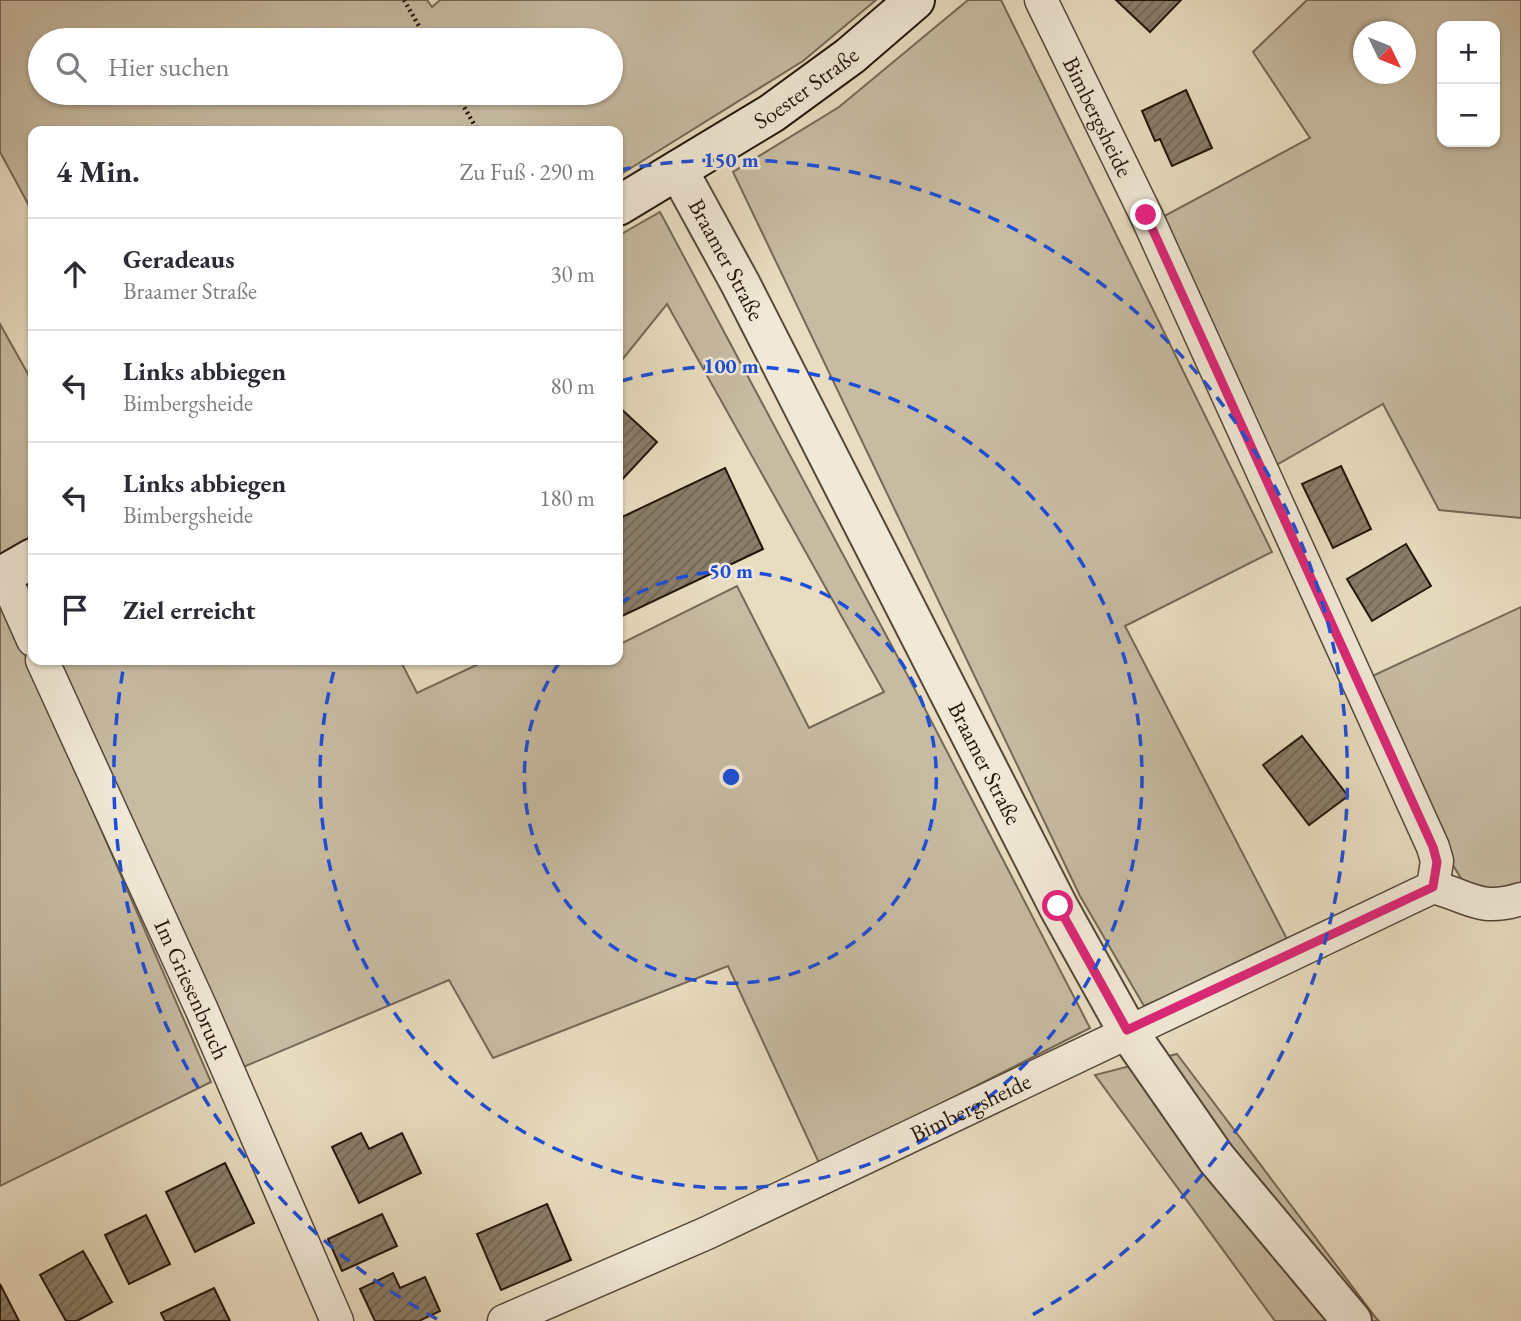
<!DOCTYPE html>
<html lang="de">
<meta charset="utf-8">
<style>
:root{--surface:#fff;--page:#f2f2f3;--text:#2b2b33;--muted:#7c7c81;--line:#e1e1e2}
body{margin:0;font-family:"EB Garamond",serif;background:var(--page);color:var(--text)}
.controls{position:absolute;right:21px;top:21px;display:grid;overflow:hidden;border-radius:14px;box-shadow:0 2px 5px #0004}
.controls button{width:63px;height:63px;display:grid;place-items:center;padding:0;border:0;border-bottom:2px solid var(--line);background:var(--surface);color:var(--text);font:35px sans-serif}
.compass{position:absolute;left:1353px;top:21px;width:63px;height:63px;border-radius:50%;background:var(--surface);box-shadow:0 2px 5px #0004;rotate:133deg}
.stop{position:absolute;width:21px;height:21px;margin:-16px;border:5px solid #db2777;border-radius:50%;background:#fff}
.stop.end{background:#db2777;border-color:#fff;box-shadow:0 2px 7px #0008}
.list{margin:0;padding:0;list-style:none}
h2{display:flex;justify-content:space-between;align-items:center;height:91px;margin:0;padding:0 28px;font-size:30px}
h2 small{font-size:23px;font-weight:400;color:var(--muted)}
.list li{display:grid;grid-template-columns:46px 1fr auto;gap:21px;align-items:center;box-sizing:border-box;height:112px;padding:0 28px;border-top:2px solid var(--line)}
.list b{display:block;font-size:26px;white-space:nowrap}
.list p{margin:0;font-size:23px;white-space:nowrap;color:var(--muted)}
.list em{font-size:23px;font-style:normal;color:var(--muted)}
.icon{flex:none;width:38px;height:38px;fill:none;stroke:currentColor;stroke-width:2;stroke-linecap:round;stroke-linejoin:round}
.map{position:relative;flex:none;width:1521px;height:1321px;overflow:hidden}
.search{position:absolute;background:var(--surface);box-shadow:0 2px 5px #0004;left:28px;top:28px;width:595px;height:77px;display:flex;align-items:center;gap:18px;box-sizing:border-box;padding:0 24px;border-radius:38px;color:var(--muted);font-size:26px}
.panel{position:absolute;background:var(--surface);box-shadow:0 2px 5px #0004;left:28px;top:126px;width:595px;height:539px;border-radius:14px}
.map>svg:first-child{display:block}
.grass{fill:#c7bba2;stroke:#756856;stroke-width:2;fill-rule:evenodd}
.building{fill:url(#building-hatch);stroke:#23150a;stroke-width:2}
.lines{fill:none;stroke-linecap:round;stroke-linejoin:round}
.minor-casing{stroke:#544738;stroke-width:35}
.tertiary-casing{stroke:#544738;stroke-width:42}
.secondary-casing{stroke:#23150a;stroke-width:42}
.path{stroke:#23150a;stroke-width:4.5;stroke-dasharray:2 3.5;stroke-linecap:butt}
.minor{stroke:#f1e9d7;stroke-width:32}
.tertiary{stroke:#f1e9d7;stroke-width:38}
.secondary{stroke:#f1e9d7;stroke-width:38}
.route{stroke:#db2777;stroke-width:9}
.ring{fill:none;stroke:#1d4ed8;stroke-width:3.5;stroke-dasharray:12 9}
.labels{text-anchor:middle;stroke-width:5;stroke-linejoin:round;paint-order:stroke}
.street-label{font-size:23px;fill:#23150a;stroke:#f1e9d7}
.centre{fill:#1d4ed8;stroke:#f1e9d7;stroke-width:3.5}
.ring-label{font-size:21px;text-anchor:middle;font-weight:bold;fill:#1d4ed8;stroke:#f1e9d7;stroke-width:5;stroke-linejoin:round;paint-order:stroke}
</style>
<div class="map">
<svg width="1521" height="1321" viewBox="0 0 1521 1321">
<defs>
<pattern id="building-hatch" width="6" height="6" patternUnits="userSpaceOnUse" patternTransform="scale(1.75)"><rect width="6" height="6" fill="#8a7d69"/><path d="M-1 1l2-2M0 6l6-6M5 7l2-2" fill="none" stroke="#706555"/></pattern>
</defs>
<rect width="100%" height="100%" fill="#e9ddc1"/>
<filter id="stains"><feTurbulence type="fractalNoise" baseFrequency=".00286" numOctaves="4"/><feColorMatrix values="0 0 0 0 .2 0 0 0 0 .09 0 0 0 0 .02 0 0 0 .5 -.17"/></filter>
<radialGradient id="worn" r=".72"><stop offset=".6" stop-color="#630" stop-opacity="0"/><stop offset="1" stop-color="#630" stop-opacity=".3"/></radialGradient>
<!-- grass -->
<g class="grass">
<path d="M0,0H427L432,7L440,0H876L803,61L618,176V131H33V213L0,152ZM611,40V93H40V40Z"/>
<polygon points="968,0 1001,0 1272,552 1125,626 1289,943 1144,1006 1080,896 733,172 839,107"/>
<path d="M1307,0H1521V518L1439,510L1383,404L1271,468L1155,221L1310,138L1253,52ZM1442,26H1495V142H1442ZM1364,32H1406V74H1364Z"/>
<polygon points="660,212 910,680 1090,1028 820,1165 728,966 493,1058 449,980 241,1068 60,660 400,660 417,693 487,660 618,660 618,645 737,586 809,728 884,692 667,304 618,365 618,236"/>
<polygon points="0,324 33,383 33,535 0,554"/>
<polygon points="1,600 211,1082 0,1186 0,601"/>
<polygon points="1521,607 1521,890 1467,888 1451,862 1368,678"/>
<polygon points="1177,1054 1376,1318 1379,1321 1275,1321 1095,1075"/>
</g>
<!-- building -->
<g class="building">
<polygon points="1116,0 1181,0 1150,32"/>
<polygon points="1186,90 1212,148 1172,166 1160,139 1155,141 1142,111"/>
<polygon points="618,406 657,442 618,484"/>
<polygon points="1341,466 1371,529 1333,548 1302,484"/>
<polygon points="725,468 763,549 618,618 618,519"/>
<polygon points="1406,544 1431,586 1372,621 1347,579"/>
<polygon points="1302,736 1348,796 1309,825 1263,765"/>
<polygon points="361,1133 369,1149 402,1133 421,1173 359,1203 332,1147"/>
<polygon points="225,1163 254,1223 195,1252 166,1192"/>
<polygon points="547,1204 571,1260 501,1290 477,1234"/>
<polygon points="382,1214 397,1246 342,1271 328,1239"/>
<polygon points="146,1215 170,1264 129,1284 105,1235"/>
<polygon points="83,1251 112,1302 77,1321 66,1321 40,1275"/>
<polygon points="393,1273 400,1288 425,1277 440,1311 419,1321 375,1321 360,1289"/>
<polygon points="0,1284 19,1321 0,1321"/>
<polygon points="214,1288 230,1321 165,1321 161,1313"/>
</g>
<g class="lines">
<!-- minor casing -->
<g class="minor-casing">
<g id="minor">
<path id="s1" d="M1041,0L1146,215L1433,847L1437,861L1433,887"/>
<polyline points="4,575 33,640"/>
<path id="s2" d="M42,660L201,1008L337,1321"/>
<path id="s3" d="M504,1321L707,1233L1433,887C1471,897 1479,912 1521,899"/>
</g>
</g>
<!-- tertiary casing -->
<g class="tertiary-casing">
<g id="tertiary">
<path id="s4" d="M678,170L740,283L1058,906L1127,1030L1216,1158L1352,1321"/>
</g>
</g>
<!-- secondary casing -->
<g class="secondary-casing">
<g id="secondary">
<path id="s5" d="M618,206L772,113L850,56L915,0"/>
<polyline points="0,577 33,558"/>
</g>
</g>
<!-- path -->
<g class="path">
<polyline points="404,0 427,40"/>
<polyline points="456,93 478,131"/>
</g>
<!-- minor -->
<use href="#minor" class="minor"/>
<!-- tertiary -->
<use href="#tertiary" class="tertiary"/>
<!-- secondary -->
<use href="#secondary" class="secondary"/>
</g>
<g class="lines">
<!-- route -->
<polyline class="route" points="1058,906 1127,1030 1433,887 1437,862 1433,847 1146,215"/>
</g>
<!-- distance rings -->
<g class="ring">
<path d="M619 604A206 206 0 1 1 561 660"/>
<path d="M621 381A411 411 0 1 1 337 660"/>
<path d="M437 1319A617 617 0 0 1 124 665M619 170A617 617 0 0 1 1025 1319"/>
</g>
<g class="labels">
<!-- street labels -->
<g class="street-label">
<text dy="8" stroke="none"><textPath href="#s5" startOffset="222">Soester Straße</textPath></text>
<text dy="8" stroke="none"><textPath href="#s1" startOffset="130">Bimbergsheide</textPath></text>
<text dy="8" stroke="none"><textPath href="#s4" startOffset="102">Braamer Straße</textPath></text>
<text dy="8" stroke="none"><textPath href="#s4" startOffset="668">Braamer Straße</textPath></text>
<text dy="8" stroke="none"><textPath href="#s2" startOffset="362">Im Griesenbruch</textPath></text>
<text dy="8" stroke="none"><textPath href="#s3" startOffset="513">Bimbergsheide</textPath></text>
</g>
</g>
<circle cx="731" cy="777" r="10" class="centre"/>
<g class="ring-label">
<text x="731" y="167">150 m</text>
<text x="731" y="373">100 m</text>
<text x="731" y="578">50 m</text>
</g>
<rect width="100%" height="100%" filter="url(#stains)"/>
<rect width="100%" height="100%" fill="url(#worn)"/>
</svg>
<div class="controls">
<button>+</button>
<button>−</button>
</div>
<svg class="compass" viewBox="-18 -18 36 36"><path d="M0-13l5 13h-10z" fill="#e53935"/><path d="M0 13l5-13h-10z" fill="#7c7c81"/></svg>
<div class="stop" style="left:1058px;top:906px"></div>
<div class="stop end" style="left:1146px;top:215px"></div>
<div class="search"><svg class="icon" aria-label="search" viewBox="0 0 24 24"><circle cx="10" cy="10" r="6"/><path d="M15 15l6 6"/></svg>Hier suchen</div>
<section class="panel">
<h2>4 Min.<small>Zu Fuß · 290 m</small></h2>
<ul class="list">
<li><svg class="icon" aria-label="ahead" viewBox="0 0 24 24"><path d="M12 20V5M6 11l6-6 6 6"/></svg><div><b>Geradeaus</b><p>Braamer Straße</p></div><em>30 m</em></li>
<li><svg class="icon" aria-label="left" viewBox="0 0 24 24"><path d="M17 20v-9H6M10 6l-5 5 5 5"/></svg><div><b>Links abbiegen</b><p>Bimbergsheide</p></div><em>80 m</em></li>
<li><svg class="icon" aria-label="left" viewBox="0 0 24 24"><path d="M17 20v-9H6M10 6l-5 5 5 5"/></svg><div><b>Links abbiegen</b><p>Bimbergsheide</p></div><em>180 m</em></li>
<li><svg class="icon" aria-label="arrive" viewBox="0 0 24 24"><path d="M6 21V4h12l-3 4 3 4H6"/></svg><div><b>Ziel erreicht</b></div></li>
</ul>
</section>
</div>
